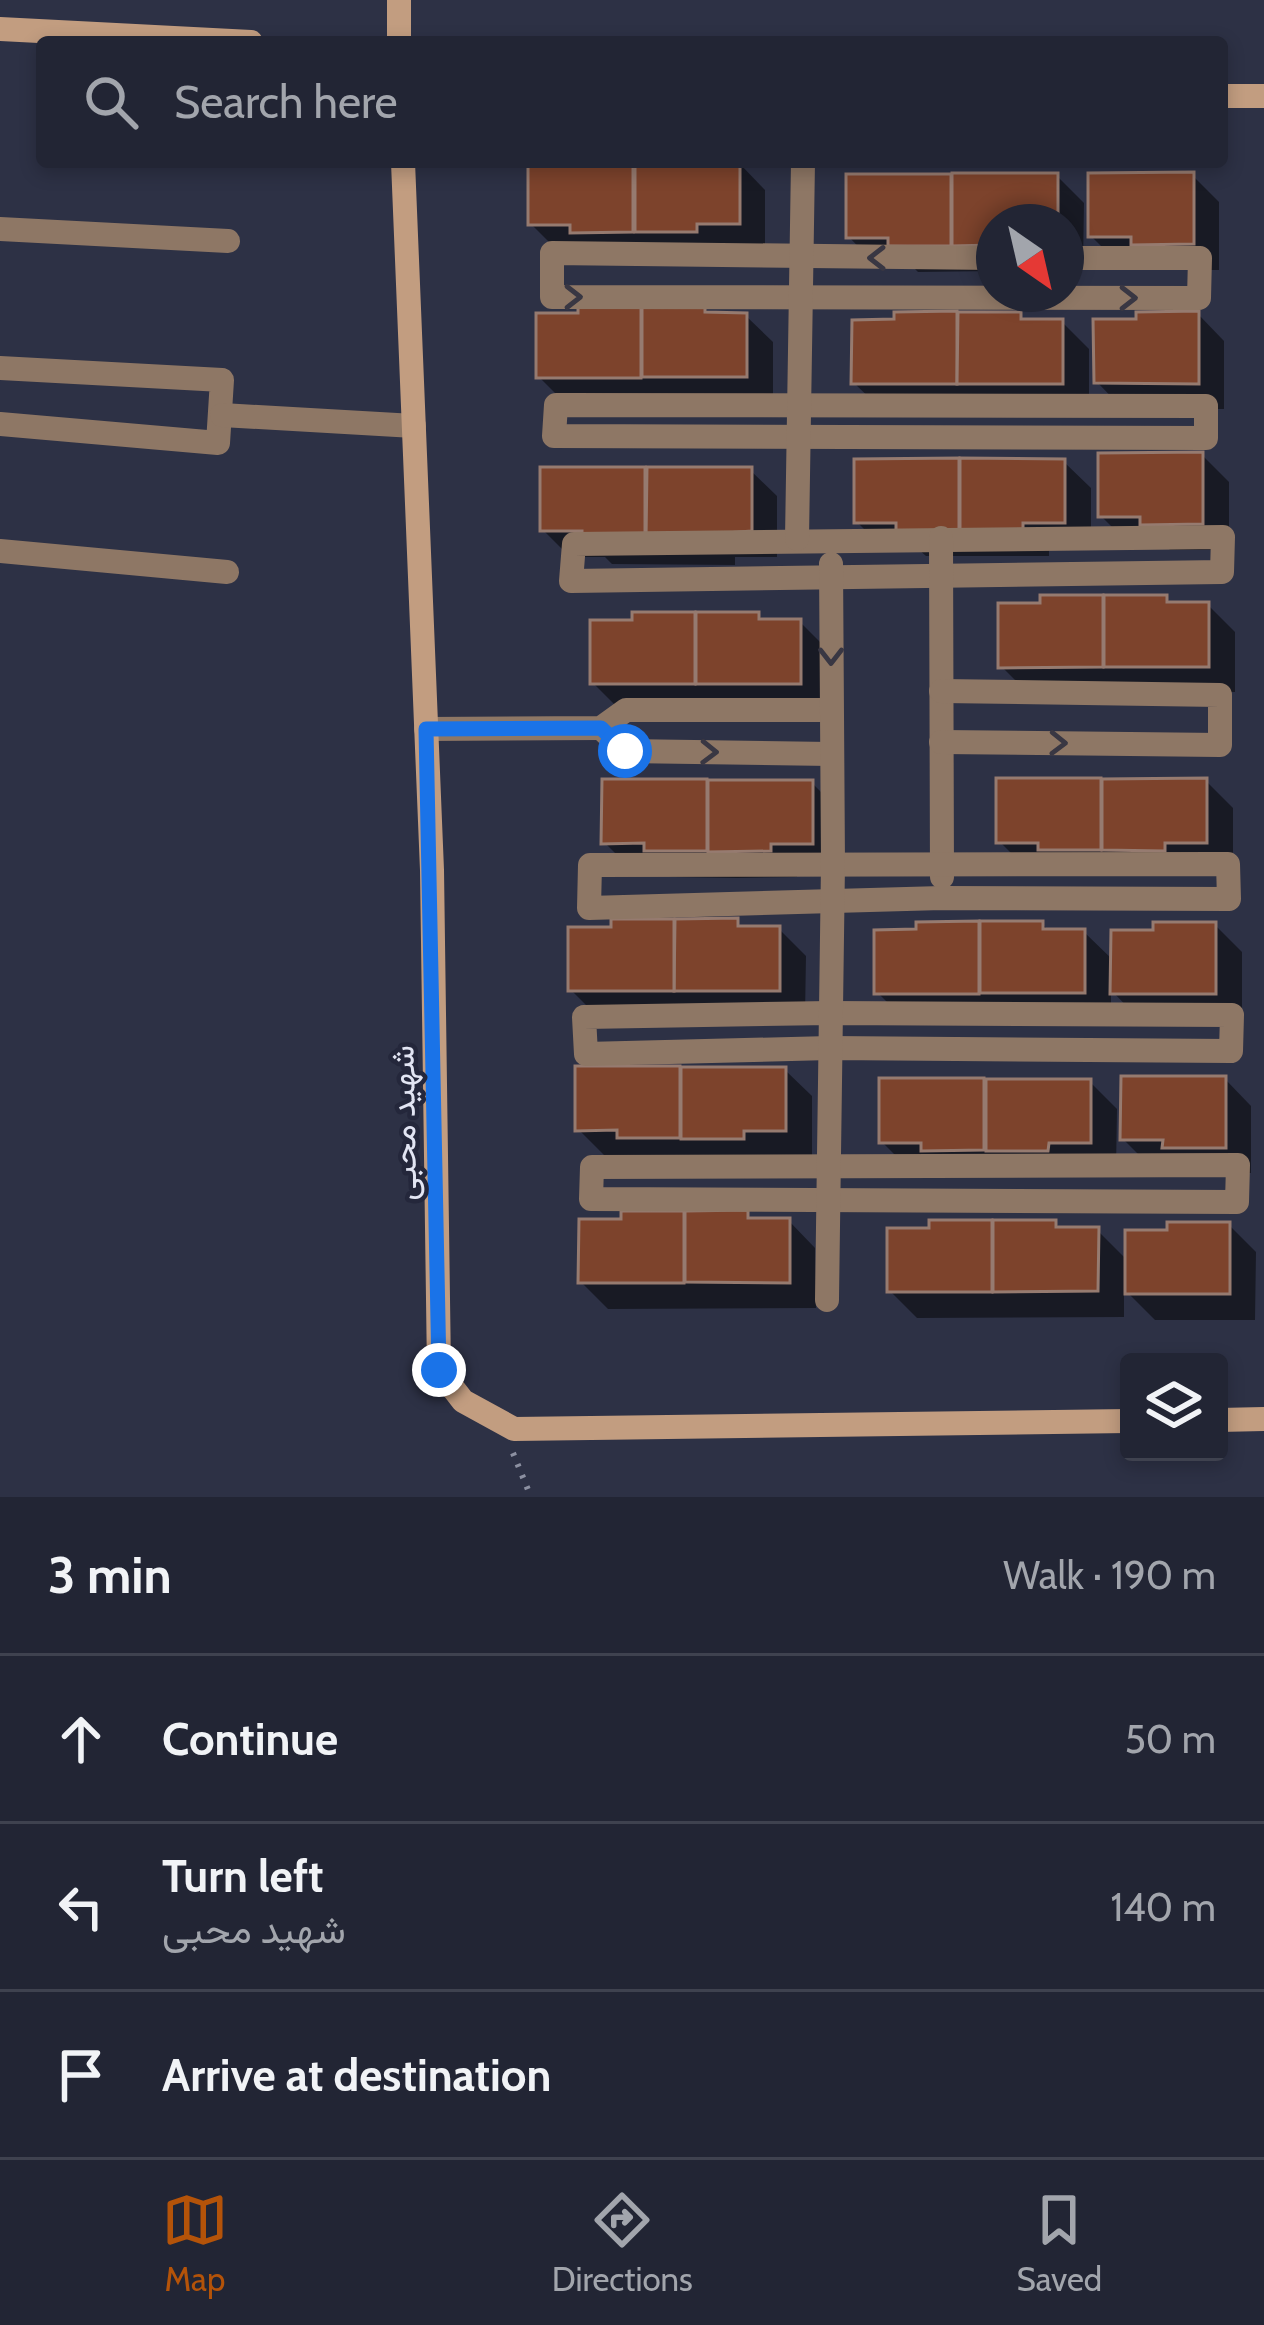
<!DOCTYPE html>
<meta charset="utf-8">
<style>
:root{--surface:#222534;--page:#2e3140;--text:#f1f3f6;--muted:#a2a5ac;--line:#3f424f;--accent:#b45309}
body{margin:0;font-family:Cabin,Vazirmatn,sans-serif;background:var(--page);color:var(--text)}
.controls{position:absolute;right:36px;bottom:36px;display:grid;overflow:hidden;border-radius:12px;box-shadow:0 6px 18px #0003}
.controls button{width:108px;height:108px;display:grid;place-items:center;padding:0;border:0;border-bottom:3px solid var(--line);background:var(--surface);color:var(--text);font:60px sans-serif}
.compass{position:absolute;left:976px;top:204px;width:108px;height:108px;border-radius:50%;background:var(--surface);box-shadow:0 6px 18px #0003;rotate:146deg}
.stop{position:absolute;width:36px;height:36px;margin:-27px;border:9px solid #1a73e8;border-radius:50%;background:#fff}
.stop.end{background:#1a73e8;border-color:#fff;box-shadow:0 3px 12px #0008}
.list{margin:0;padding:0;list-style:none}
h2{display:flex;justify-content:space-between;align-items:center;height:156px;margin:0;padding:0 48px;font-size:51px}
h2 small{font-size:39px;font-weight:400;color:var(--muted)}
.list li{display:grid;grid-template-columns:78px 1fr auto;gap:36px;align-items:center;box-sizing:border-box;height:168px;padding:0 48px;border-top:3px solid var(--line)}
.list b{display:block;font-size:45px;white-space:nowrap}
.list p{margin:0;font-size:39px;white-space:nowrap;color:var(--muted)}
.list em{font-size:39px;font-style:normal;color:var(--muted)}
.icon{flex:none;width:66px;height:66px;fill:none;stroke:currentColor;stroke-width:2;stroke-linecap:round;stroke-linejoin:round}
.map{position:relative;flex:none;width:1264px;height:1497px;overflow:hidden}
.search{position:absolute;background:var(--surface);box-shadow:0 6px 18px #0003;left:36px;right:36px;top:36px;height:132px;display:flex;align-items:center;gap:30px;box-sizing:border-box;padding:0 42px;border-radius:12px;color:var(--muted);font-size:45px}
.sheet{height:660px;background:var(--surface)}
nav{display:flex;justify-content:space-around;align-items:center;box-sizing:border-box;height:168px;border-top:3px solid var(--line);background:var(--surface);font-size:33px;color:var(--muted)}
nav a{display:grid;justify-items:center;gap:6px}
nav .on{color:var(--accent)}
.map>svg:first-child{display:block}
.shadow{fill:#0007}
.building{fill:#7d432c;stroke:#967b70;stroke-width:3}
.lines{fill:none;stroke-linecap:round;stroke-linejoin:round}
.path{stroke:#8c90a1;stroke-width:6;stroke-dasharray:3 9;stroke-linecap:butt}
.street{stroke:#8e7765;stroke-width:24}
.secondary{stroke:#c29d80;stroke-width:24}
.oneway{stroke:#393743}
.route{stroke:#1a73e8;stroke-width:15}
.labels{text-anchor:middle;stroke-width:9;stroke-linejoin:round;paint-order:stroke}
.street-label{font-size:33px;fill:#e2e5f3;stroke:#24273b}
</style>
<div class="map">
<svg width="1264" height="1497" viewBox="0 0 1264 1497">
<rect width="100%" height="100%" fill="#2d3145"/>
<!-- shadow -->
<g class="shadow">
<polygon points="739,163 765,190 765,250 558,251 531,224 531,164"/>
<polygon points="1192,175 1219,202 1219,270 1160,270 1153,263 1118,263 1091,236"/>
<polygon points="1057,176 1084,203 1083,264 1066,264 1066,222 994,222 994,271 918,272 910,264 875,264 849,237 849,177"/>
<polygon points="581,308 704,308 711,315 746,316 773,342 773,403 566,404 539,377 581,316"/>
<polygon points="1198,314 1224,341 1224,409 1123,409 1097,382"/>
<polygon points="897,315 1019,315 1027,322 1062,322 1089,349 1089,409 881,409 854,383 897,322"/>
<polygon points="1202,455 1229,482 1229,550 1170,550 1163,543 1128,543 1101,516"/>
<polygon points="857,462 1064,462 1091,488 1091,549 1049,549 1049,556 926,556 918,549 884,549 857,522"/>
<polygon points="543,470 750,470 777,496 777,557 735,557 735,565 612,564 605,557 570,557 543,530"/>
<polygon points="1043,598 1166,598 1174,605 1208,605 1235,632 1235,692 1028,693 1001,666 1044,606"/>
<polygon points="635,615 758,615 766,622 800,622 827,649 827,709 620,710 593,683 635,623"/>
<polygon points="999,781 1206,781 1233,808 1233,868 1191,868 1191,876 1068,875 1026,868 999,841"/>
<polygon points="605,782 812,783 839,810 839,870 796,870 797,877 737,878 674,877 631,869 604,842"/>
<polygon points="736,921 744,929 779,929 806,956 805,1016 598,1017 571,990 614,930 614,922"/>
<polygon points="1042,924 1050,932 1084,932 1114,961 1215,925 1242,952 1242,1020 1140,1020 1111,990 1111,1019 904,1019 877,992 919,932 919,925"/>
<polygon points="578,1069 785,1070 812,1096 812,1157 605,1156 578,1129"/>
<polygon points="1225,1079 1251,1106 1251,1173 1192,1174 1150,1166 1123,1139"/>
<polygon points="882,1081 1090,1082 1117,1109 1116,1169 909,1169 882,1142"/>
<polygon points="746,1213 754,1221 789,1221 815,1248 816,1308 608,1309 581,1282 624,1222 624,1214"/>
<polygon points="932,1223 1055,1223 1063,1230 1097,1230 1128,1261 1229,1225 1256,1252 1255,1320 1155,1320 1124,1289 1124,1317 917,1318 890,1291 932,1231"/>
</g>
<!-- building -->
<g class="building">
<polygon points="528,162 633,162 633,232 570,233 570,225 528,225"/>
<polygon points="635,162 740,162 740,224 697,224 697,232 635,232"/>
<polygon points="1194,172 1194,244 1131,245 1131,237 1088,237 1088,173"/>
<polygon points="952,173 1058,173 1058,222 994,222 994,245 952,246"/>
<polygon points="846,174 951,174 951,246 888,246 888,238 846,238"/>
<polygon points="578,305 641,306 641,378 536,378 536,313 578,313"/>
<polygon points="642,305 705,305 705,312 747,313 747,377 642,377"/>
<polygon points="957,311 957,384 851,384 852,320 894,319 894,312"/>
<polygon points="1199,311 1199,384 1094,383 1093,319 1136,319 1136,312"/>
<polygon points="958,312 1021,312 1021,319 1063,319 1063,384 957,384"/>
<polygon points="1203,452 1203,524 1140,525 1140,517 1098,517 1098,453"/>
<polygon points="959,458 959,530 896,531 896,523 854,523 854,459"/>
<polygon points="960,458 1065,459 1065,523 1023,523 1023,530 960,531"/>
<polygon points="540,467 645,467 645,538 582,539 582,531 540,531"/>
<polygon points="647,467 752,467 752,531 646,539"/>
<polygon points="1040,595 1103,595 1103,667 998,668 998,603 1040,603"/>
<polygon points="1104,595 1167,595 1167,602 1209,602 1209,667 1104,667"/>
<polygon points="632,612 695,612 695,684 590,684 590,620 632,620"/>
<polygon points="696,612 759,612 759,619 801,619 801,684 696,684"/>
<polygon points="996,778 1101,778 1101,850 1038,850 1038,843 996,843"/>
<polygon points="1207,778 1207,843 1165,843 1165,851 1102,850 1102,779"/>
<polygon points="602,779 707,779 707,851 644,851 644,843 601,844"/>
<polygon points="708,780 813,780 813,844 771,844 771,851 708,852"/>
<polygon points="738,918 738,926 780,926 780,991 674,991 675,919"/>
<polygon points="611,919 674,919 674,991 568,991 568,927 611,927"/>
<polygon points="979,921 979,994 874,994 874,930 916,929 916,922"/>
<polygon points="980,921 1043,921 1043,929 1085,929 1085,993 980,993"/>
<polygon points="1153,922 1216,922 1216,994 1110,994 1111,930 1153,930"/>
<polygon points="575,1066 680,1066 680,1138 617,1138 617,1130 575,1131"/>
<polygon points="681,1067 786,1067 786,1131 744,1131 744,1139 681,1139"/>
<polygon points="1121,1076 1226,1076 1226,1148 1162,1148 1163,1140 1120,1140"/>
<polygon points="879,1078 984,1078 984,1150 921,1151 921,1143 879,1143"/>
<polygon points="986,1079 1091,1079 1091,1143 1049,1143 1048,1151 986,1151"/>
<polygon points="748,1210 748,1218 790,1218 790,1283 685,1282 685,1211"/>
<polygon points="621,1211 684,1211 684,1283 578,1283 579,1219 621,1219"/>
<polygon points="929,1220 992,1220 992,1292 887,1292 887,1228 929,1228"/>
<polygon points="993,1220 1056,1220 1056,1227 1099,1227 1098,1291 993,1292"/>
<polygon points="1167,1222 1230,1222 1230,1294 1125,1294 1125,1230 1167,1230"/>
</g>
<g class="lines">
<!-- path -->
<polyline class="path" points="513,1453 531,1497"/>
<!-- street -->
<g class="street">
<polyline points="0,229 228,241"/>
<polyline points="994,258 552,253 552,297 1199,298 1200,258 1066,258"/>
<polyline points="0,368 222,380 218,443 0,424"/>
<polygon points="556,405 1206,406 1206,438 554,436"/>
<polyline points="222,415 414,426"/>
<polygon points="1223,537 1222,572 571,581 574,544"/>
<polyline points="941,538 942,877"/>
<polyline points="797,539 803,162"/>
<polyline points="0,551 227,572"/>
<polyline points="941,691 1220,695 1220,745 941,742"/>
<polyline points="601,728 625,751 831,754"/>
<polyline points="426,729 601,728 626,710 831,710"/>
<polygon points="1228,864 1229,899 942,898 589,908 590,865"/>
<polygon points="830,1013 1232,1015 1231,1051 830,1048 586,1054 584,1017"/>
<polygon points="1238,1165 1237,1202 591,1199 592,1167"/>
<polyline points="827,1300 833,864 831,564"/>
</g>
<!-- secondary -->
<g class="secondary">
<polyline points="399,0 399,42"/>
<polyline points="0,29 251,42"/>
<polyline points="1222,96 1264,96"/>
<polyline points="403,162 432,870 439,1370 463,1401 514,1429 1129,1421"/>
<polyline points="1219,1420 1264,1419"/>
</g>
</g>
<!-- one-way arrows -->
<defs><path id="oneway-chevron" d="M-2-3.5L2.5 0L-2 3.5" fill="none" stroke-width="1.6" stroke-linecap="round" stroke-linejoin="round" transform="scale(3)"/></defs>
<g class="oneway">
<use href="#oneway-chevron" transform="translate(877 258) rotate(-180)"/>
<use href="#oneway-chevron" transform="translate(573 297)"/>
<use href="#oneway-chevron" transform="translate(1128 298)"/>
<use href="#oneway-chevron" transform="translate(831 656) rotate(90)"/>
<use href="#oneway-chevron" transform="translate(1058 743) rotate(1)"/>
<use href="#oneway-chevron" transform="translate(709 752) rotate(1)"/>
</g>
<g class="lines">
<!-- route -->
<polyline class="route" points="439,1370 426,729 601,728 625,751"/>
</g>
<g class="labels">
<!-- street labels -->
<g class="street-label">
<text transform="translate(403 1123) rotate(-91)" y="12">شهید محبی</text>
</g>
</g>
</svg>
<div class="controls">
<button><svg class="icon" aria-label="layers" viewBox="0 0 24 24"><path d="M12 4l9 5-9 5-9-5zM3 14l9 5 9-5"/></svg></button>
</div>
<svg class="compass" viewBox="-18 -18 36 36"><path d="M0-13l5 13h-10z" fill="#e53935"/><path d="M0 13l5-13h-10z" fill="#a2a5ac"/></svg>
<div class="stop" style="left:625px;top:751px"></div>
<div class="stop end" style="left:439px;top:1370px"></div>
<div class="search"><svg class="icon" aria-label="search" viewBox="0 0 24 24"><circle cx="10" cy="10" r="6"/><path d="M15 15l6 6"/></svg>Search here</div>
</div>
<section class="sheet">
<h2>3 min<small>Walk · 190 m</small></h2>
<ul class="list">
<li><svg class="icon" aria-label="ahead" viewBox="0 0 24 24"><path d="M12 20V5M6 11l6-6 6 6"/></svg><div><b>Continue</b></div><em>50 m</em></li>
<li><svg class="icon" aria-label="left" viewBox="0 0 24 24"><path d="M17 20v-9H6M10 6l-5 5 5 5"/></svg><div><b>Turn left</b><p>شهید محبی</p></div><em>140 m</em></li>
<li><svg class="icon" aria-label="arrive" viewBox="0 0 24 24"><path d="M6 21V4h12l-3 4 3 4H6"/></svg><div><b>Arrive at destination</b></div></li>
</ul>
</section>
<nav>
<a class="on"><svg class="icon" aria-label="map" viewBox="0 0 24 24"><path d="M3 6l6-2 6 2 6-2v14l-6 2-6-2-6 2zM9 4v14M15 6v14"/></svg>Map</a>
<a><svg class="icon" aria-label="directions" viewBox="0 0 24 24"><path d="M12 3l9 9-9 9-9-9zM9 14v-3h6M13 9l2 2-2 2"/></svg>Directions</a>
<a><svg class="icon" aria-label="saved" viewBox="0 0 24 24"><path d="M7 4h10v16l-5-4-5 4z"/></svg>Saved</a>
</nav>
